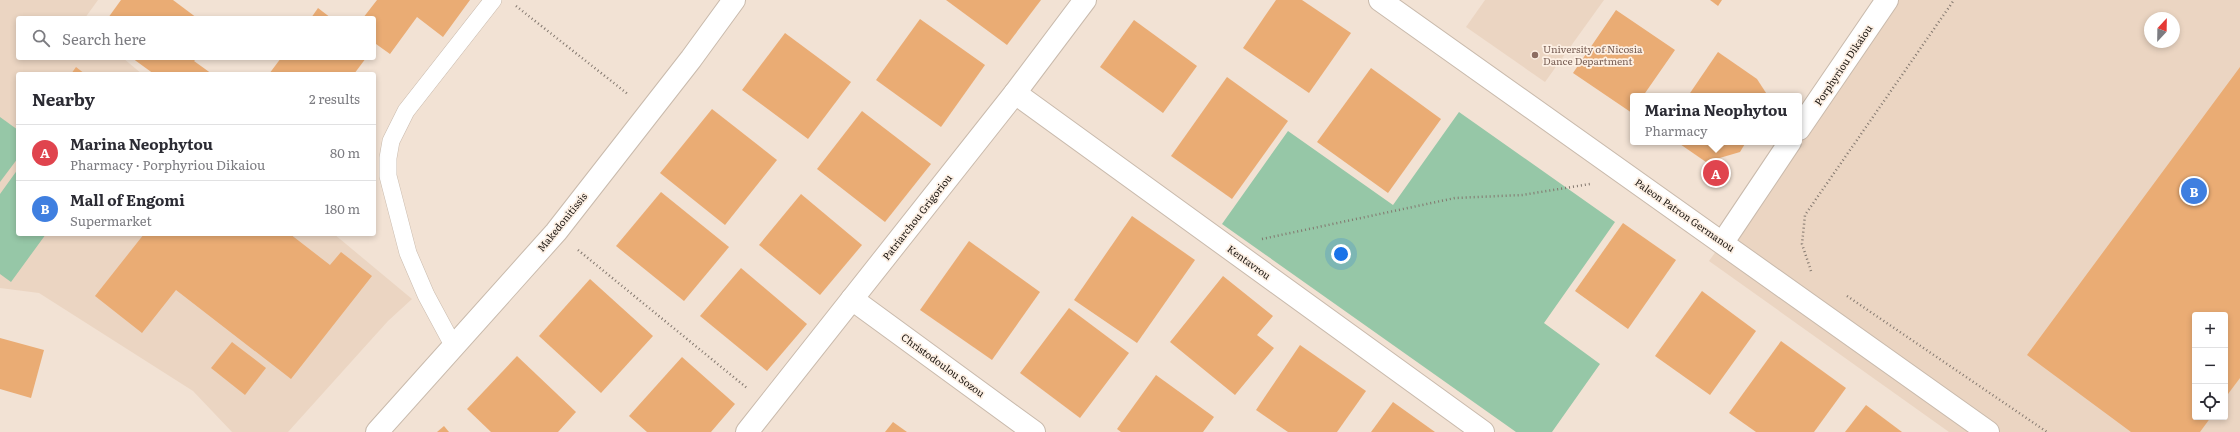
<!DOCTYPE html>
<meta charset="utf-8">
<style>
:root{--surface:#fff;--page:#f7f7f7;--text:#2b2b33;--muted:#7c7c81;--line:#e1e1e2;--accent:#3c760b}
body{margin:0;font-family:Literata,serif;background:var(--page);color:var(--text)}
.controls{position:absolute;right:12px;bottom:12px;display:grid;overflow:hidden;border-radius:4px;box-shadow:0 2px 6px #0003}
.controls button{width:36px;height:36px;display:grid;place-items:center;padding:0;border:0;border-bottom:1px solid var(--line);background:var(--surface);color:var(--text);font:20px sans-serif}
.compass{position:absolute;left:2144px;top:12px;width:36px;height:36px;border-radius:50%;background:var(--surface);box-shadow:0 2px 6px #0003;rotate:22deg}
.you{position:absolute;left:1341px;top:254px;width:14px;height:14px;margin:-10px;border:3px solid #fff;border-radius:50%;background:#1a73e8;box-shadow:0 0 0 6px #1a73e833}
.badge{display:grid;place-items:center;width:26px;height:26px;border-radius:50%;background:var(--accent);color:#fff;font-size:13px;font-weight:700}
.pin{position:absolute;translate:-50% -50%;border:2px solid #fff;box-shadow:0 1px 4px #0006}
.popup{position:absolute;left:1630px;top:93px;width:172px;height:52px;box-sizing:border-box;display:grid;place-content:center;border-radius:4px;background:var(--surface);filter:drop-shadow(0 1px 3px #0005);font-size:13px;white-space:nowrap;color:var(--muted)}
.popup b{font-size:15px;color:var(--text)}
.popup::after{content:'';position:absolute;left:50%;top:100%;margin-left:-8px;border:8px solid transparent;border-top-color:var(--surface)}
.list{margin:0;padding:0;list-style:none}
h2{display:flex;justify-content:space-between;align-items:center;height:52px;margin:0;padding:0 16px;font-size:17px}
h2 small{font-size:13px;font-weight:400;color:var(--muted)}
.list li{display:grid;grid-template-columns:26px 1fr auto;gap:12px;align-items:center;box-sizing:border-box;height:56px;padding:0 16px;border-top:1px solid var(--line)}
.list b{display:block;font-size:15px;white-space:nowrap}
.list p{margin:0;font-size:13px;white-space:nowrap;color:var(--muted)}
.list em{font-size:13px;font-style:normal;color:var(--muted)}
.icon{flex:none;width:22px;height:22px;fill:none;stroke:currentColor;stroke-width:2;stroke-linecap:round;stroke-linejoin:round}
.map{position:relative;flex:none;width:2240px;height:432px;overflow:hidden}
.search{position:absolute;background:var(--surface);box-shadow:0 2px 6px #0003;left:16px;top:16px;width:360px;height:44px;display:flex;align-items:center;gap:10px;box-sizing:border-box;padding:0 14px;border-radius:4px;color:var(--muted);font-size:15px}
.panel{position:absolute;background:var(--surface);box-shadow:0 2px 6px #0003;left:16px;top:72px;width:360px;height:164px;border-radius:4px}
.map>svg:first-child{display:block}
.built{fill:#ebd5c2;fill-rule:evenodd}
.green{fill:#96c7a7}
.building{fill:#eaac74}
.lines{fill:none;stroke-linecap:round;stroke-linejoin:round}
.service-casing{stroke:#c9baac;stroke-width:18}
.minor-casing{stroke:#c9baac;stroke-width:24}
.secondary-casing{stroke:#c9baac;stroke-width:24}
.path{stroke:#82776e;stroke-width:2.5;stroke-dasharray:1 3;stroke-linecap:butt}
.service{stroke:#fff;stroke-width:17}
.minor{stroke:#fff;stroke-width:22}
.secondary{stroke:#fff;stroke-width:22}
.education-dot{fill:#8d6e63;stroke:#fdf0e4;stroke-width:1.5}
.labels{text-anchor:middle;stroke-width:3.5;stroke-linejoin:round;paint-order:stroke}
.education-label{font-size:10px;fill:#785e54;stroke:#fdf0e4;text-anchor:start}
.street-label{font-size:10px;fill:#1d1712;stroke:#fdf0e4}
</style>
<div class="map">
<svg width="2240" height="432" viewBox="0 0 2240 432">
<rect width="100%" height="100%" fill="#f2e2d4"/>
<!-- built -->
<g class="built">
<polygon points="0,0 98,0 85,18 18,18 18,58 123,58 142,74 18,74 18,234 334,234 412,299 388,321 288,432 232,432 193,391 39,293 0,288"/>
<polygon points="1485,0 1604,0 1545,82 1466,27"/>
<path d="M1895,0H2240V432H1949L1709,261ZM2150,18H2174V42H2150ZM2195,315H2225V417H2195Z"/>
</g>
<!-- green -->
<g class="green">
<polygon points="1459,112 1615,222 1544,323 1600,364 1552,432 1516,432 1222,224 1288,131 1393,205"/>
<polygon points="0,117 18,130 18,158 0,182"/>
<polygon points="18,169 18,234 46,234 11,282 0,274 0,194"/>
</g>
<!-- building -->
<g class="building">
<polygon points="121,0 173,0 197,18 108,18"/>
<polygon points="377,0 470,0 443,37 417,17 390,54 376,44 374,47 374,18 363,18"/>
<polygon points="946,0 1041,0 1007,45"/>
<polygon points="1276,0 1302,0 1351,33 1309,93 1243,48"/>
<polygon points="1710,0 1722,0 1718,6"/>
<polygon points="318,8 331,18 311,18"/>
<polygon points="1616,10 1675,50 1643,96 1633,96 1632,113 1573,73"/>
<polygon points="920,19 985,65 941,127 876,80"/>
<polygon points="1134,20 1197,66 1163,113 1100,67"/>
<polygon points="785,33 851,82 808,139 742,90"/>
<polygon points="1718,52 1757,79 1768,96 1688,96"/>
<polygon points="132,58 197,58 194,61 212,74 154,74"/>
<polygon points="281,58 366,58 354,74 269,74"/>
<polygon points="76,67 85,74 71,74"/>
<polygon points="2240,67 2240,378 2225,398 2225,315 2195,315 2195,417 2211,417 2200,432 2131,432 2027,355"/>
<polygon points="1371,68 1441,119 1388,193 1317,142"/>
<polygon points="1227,77 1288,121 1232,199 1171,156"/>
<polygon points="712,109 777,160 725,225 660,173"/>
<polygon points="862,111 931,164 885,222 817,169"/>
<polygon points="1677,142 1746,142 1740,152 1706,162"/>
<polygon points="661,192 729,247 684,301 616,246"/>
<polygon points="801,194 862,245 820,295 759,245"/>
<polygon points="1132,216 1195,260 1137,343 1074,300"/>
<polygon points="1623,223 1676,260 1628,329 1575,291"/>
<polygon points="144,234 290,234 330,265 341,252 372,276 291,379 176,290 142,333 95,296"/>
<polygon points="969,241 1040,292 992,360 920,310"/>
<polygon points="741,268 807,324 767,371 700,316"/>
<polygon points="1223,276 1273,316 1257,335 1274,348 1235,395 1170,342"/>
<polygon points="590,279 653,336 601,393 539,336"/>
<polygon points="1702,291 1756,331 1710,395 1655,356"/>
<polygon points="1069,308 1129,353 1080,418 1020,373"/>
<polygon points="0,338 44,350 31,398 0,389"/>
<polygon points="1781,341 1846,388 1814,432 1756,432 1729,413"/>
<polygon points="232,342 266,368 245,395 211,368"/>
<polygon points="1300,345 1366,391 1337,432 1288,432 1256,410"/>
<polygon points="517,356 576,412 558,432 491,432 467,409"/>
<polygon points="682,357 735,404 711,432 647,432 629,416"/>
<polygon points="1156,375 1214,417 1203,432 1121,432 1117,429"/>
<polygon points="1393,402 1435,432 1371,432"/>
<polygon points="1866,405 1902,432 1845,432"/>
<polygon points="893,422 907,432 885,432"/>
<polygon points="444,426 449,432 437,432"/>
</g>
<g class="lines">
<!-- service casing -->
<g class="service-casing">
<polyline id="service" points="454,347 426,295 408,253 388,176 388,158 391,141 406,111 493,0"/>
</g>
<!-- minor casing -->
<g class="minor-casing">
<g id="minor">
<polyline points="1380,0 1988,432"/>
<polyline points="1015,93 1483,432"/>
<polyline points="1799,129 1887,0"/>
<polyline points="1723,242 1790,142"/>
<polyline points="852,299 1034,432"/>
<polyline points="747,432 1015,93 1085,0"/>
</g>
</g>
<!-- secondary casing -->
<g class="secondary-casing">
<polyline id="secondary" points="377,432 556,232 691,59 734,0"/>
</g>
<!-- path -->
<g class="path">
<polyline points="516,6 629,95"/>
<polyline points="1262,239 1455,198 1522,195 1590,184"/>
<polyline points="578,250 747,388"/>
<polyline points="1811,271 1802,244 1805,215 1954,0"/>
<polyline points="1847,296 2047,432"/>
</g>
<!-- service -->
<use href="#service" class="service"/>
<!-- minor -->
<use href="#minor" class="minor"/>
<!-- secondary -->
<use href="#secondary" class="secondary"/>
</g>
<!-- markers -->
<circle class="education-dot" cx="1535" cy="55" r="4"/>
<g class="labels">
<!-- education labels -->
<g class="education-label">
<text x="1543" y="53">University of Nicosia<tspan x="1543" dy="12">Dance Department</tspan></text>
</g>
<!-- street labels -->
<g class="street-label">
<text transform="translate(1843 65) rotate(-56)" y="4">Porphyriou Dikaiou</text>
<text transform="translate(1685 215) rotate(35)" y="4">Paleon Patron Germanou</text>
<text transform="translate(917 217) rotate(-52)" y="4">Patriarchou Grigoriou</text>
<text transform="translate(562 222) rotate(-51)" y="4">Makedonitissis</text>
<text transform="translate(1249 262) rotate(36)" y="4">Kentavrou</text>
<text transform="translate(943 365) rotate(36)" y="4">Christodoulou Sozou</text>
</g>
</g>
</svg>
<div class="controls">
<button>+</button>
<button>−</button>
<button><svg class="icon" aria-label="locate" viewBox="0 0 24 24"><circle cx="12" cy="12" r="6"/><path d="M12 2v4M12 18v4M2 12h4M18 12h4"/></svg></button>
</div>
<svg class="compass" viewBox="-18 -18 36 36"><path d="M0-13l5 13h-10z" fill="#e53935"/><path d="M0 13l5-13h-10z" fill="#7c7c81"/></svg>
<div class="you"></div>
<div class="pin badge" style="left:1716px;top:173px;background:#e0444e">A</div>
<div class="popup"><b>Marina Neophytou</b>Pharmacy</div>
<div class="pin badge" style="left:2194px;top:191px;background:#3f7fe0">B</div>
<div class="search"><svg class="icon" aria-label="search" viewBox="0 0 24 24"><circle cx="10" cy="10" r="6"/><path d="M15 15l6 6"/></svg>Search here</div>
<section class="panel">
<h2>Nearby<small>2 results</small></h2>
<ul class="list">
<li><span class="badge" style="background:#e0444e">A</span><div><b>Marina Neophytou</b><p>Pharmacy · Porphyriou Dikaiou</p></div><em>80 m</em></li>
<li><span class="badge" style="background:#3f7fe0">B</span><div><b>Mall of Engomi</b><p>Supermarket</p></div><em>180 m</em></li>
</ul>
</section>
</div>
